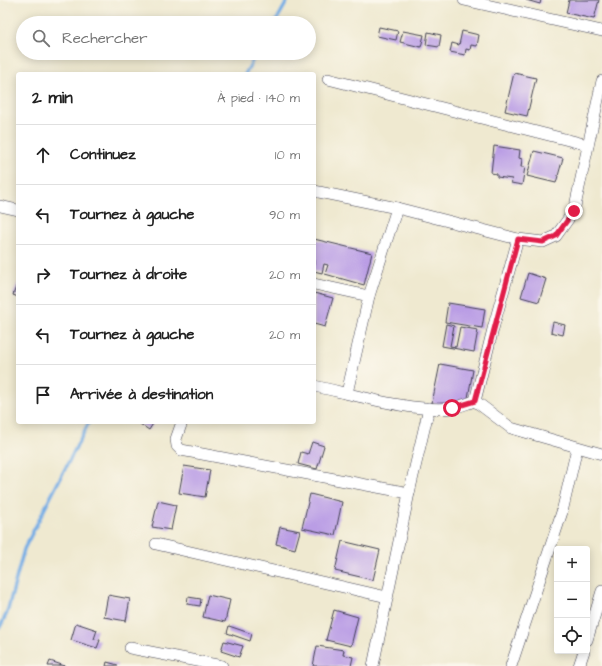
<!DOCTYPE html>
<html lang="fr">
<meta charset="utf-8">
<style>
:root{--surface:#fff;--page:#f6f6f6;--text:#222;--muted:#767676;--line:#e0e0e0}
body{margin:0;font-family:"Architects Daughter",sans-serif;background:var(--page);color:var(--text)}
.controls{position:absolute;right:12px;bottom:12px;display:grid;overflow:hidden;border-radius:4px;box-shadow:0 2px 10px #0003}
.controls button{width:36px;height:36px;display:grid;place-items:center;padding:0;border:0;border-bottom:1px solid var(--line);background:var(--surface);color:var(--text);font:20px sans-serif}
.stop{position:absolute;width:12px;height:12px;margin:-9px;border:3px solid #e11d48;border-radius:50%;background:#fff}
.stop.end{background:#e11d48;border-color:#fff;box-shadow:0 1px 4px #0008}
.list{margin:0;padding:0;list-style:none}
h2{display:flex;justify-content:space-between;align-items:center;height:52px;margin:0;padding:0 16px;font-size:17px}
h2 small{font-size:13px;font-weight:400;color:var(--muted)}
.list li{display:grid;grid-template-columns:26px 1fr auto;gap:12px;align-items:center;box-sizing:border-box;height:60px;padding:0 16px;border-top:1px solid var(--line)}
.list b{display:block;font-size:15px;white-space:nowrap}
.list em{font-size:13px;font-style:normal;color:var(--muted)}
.icon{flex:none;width:22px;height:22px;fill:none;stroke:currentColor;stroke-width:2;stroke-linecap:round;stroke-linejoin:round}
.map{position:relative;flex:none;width:602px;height:666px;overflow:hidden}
.search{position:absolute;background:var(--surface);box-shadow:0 2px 10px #0003;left:16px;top:16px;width:300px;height:44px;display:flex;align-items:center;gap:10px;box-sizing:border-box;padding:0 14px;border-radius:22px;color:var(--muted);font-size:15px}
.panel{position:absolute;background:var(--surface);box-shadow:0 2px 10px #0003;left:16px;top:72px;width:300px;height:352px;border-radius:4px}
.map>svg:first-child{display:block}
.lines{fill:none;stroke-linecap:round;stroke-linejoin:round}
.stream{stroke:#75ade5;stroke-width:3.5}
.building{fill:#ba9de5}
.minor-casing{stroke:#414051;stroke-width:12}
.minor{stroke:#fff;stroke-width:11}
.route{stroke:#e11d48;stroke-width:5}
</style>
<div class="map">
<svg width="602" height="666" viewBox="0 0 602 666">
<rect width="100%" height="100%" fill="#fbf7ec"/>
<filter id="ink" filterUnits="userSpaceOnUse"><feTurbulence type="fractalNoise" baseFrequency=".025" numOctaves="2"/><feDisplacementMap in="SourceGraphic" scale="8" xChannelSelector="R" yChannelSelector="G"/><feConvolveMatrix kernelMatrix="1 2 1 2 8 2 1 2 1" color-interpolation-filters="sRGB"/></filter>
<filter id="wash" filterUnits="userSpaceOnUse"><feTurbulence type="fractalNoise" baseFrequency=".012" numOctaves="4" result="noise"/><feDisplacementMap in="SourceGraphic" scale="16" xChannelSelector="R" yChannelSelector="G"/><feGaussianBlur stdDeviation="0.9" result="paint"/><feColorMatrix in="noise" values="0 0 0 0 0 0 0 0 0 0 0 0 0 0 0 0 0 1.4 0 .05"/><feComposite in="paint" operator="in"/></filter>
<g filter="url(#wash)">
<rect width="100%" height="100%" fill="#efe9d0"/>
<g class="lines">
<!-- stream -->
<g class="stream">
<polyline points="275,23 288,0"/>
<polyline points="245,74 257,53"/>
<polyline points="0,627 7,613 24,549 89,422"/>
</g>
</g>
<g id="blocks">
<!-- building -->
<g class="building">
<polygon points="526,0 541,0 540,4"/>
<polygon points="569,0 599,0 594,19 566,13"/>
<polygon points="379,27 398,31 396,40 377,36"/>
<polygon points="403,31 424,35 421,47 400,42"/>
<polygon points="462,31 479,35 477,46 471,45 470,50 466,49 465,55 450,52 452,43 459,45"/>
<polygon points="428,32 441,35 439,47 426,45"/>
<polygon points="514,73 536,78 527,116 505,111"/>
<polygon points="494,146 520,150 519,158 522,159 521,167 525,167 522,185 511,183 512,179 497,177 497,174 491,173"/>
<polygon points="534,151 563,158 556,183 527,176"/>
<polygon points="314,239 372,253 364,285 325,274 328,265 324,264 322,273 314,271"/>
<polygon points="528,273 546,279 539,302 521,297"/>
<polygon points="18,282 18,297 13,295"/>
<polygon points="314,293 333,298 325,327 314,324"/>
<polygon points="448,303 485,309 482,328 445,322"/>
<polygon points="553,322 565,325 563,335 551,332"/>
<polygon points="446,324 454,326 450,346 456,347 460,327 478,330 474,352 442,346"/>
<polygon points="440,364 473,370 466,409 432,403"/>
<polygon points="141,422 154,422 149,430 140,424"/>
<polygon points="312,442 324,446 317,469 298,464 301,452 308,454"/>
<polygon points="184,466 210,470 205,497 179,493"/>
<polygon points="310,494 342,502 335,535 302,528"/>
<polygon points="158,501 176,505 171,530 152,527"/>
<polygon points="280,527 300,531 295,549 276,544"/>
<polygon points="342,541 380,550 373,580 335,571"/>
<polygon points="108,595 130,599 126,621 104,617"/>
<polygon points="208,595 230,600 225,622 203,617"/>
<polygon points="188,597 201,599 200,606 187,604"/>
<polygon points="334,610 358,617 351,646 326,640"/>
<polygon points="76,623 97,630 94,639 100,640 97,648 71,640"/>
<polygon points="229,626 252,634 250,641 227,633"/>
<polygon points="224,641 243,646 239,657 221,651"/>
<polygon points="317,646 344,650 343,655 353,657 351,666 313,666"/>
<polygon points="50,661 65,666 48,666"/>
<polygon points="107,662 118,665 118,666 106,666"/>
</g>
</g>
</g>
<g filter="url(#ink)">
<use href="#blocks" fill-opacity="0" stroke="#414051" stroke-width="1"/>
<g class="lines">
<!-- minor casing -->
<g class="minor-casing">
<g id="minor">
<polyline points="464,0 602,31"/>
<polyline points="328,79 588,145"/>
<polyline points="314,191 397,208 518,239 543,242 556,236 574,211 602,81"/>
<polyline points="0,206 18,210"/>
<polyline points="314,284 369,296"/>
<path d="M314,386C352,394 415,413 452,408C459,407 468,403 475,401"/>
<polyline points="347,393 369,296 397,208"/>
<polyline points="475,401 494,325 518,239"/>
<polyline points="475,401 511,428 602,454"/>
<polyline points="182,422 176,439 177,446 181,450 409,493"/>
<polyline points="156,544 387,597"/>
<polyline points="587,640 602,591"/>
<polyline points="130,648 222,666"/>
<polyline points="373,666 409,493 429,408"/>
<polyline points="511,666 562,512 577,448"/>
<polyline points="579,666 584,651"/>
</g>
</g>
<!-- minor -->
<use href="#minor" class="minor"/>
</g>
</g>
<g class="lines" filter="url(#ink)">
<!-- route -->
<polyline class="route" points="452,408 475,401 518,239 543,242 556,236 574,211"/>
</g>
</svg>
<div class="controls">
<button>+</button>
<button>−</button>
<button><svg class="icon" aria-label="locate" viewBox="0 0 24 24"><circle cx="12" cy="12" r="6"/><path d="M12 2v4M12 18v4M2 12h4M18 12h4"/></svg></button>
</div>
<div class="stop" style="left:452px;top:408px"></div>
<div class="stop end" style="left:574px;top:211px"></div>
<div class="search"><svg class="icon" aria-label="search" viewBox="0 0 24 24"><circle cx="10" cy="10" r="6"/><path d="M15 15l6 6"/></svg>Rechercher</div>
<section class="panel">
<h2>2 min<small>À pied · 140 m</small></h2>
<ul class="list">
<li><svg class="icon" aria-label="ahead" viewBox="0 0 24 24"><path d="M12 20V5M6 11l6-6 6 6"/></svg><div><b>Continuez</b></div><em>10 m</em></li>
<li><svg class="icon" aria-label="left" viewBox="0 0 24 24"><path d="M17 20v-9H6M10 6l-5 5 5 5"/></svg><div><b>Tournez à gauche</b></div><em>90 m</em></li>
<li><svg class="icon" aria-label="right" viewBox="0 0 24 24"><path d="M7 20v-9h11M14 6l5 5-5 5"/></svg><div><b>Tournez à droite</b></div><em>20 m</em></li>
<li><svg class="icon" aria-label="left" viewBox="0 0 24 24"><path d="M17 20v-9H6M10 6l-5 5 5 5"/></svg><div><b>Tournez à gauche</b></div><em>20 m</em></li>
<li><svg class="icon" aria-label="arrive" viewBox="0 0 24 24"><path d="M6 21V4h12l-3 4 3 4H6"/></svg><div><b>Arrivée à destination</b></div></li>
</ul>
</section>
</div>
